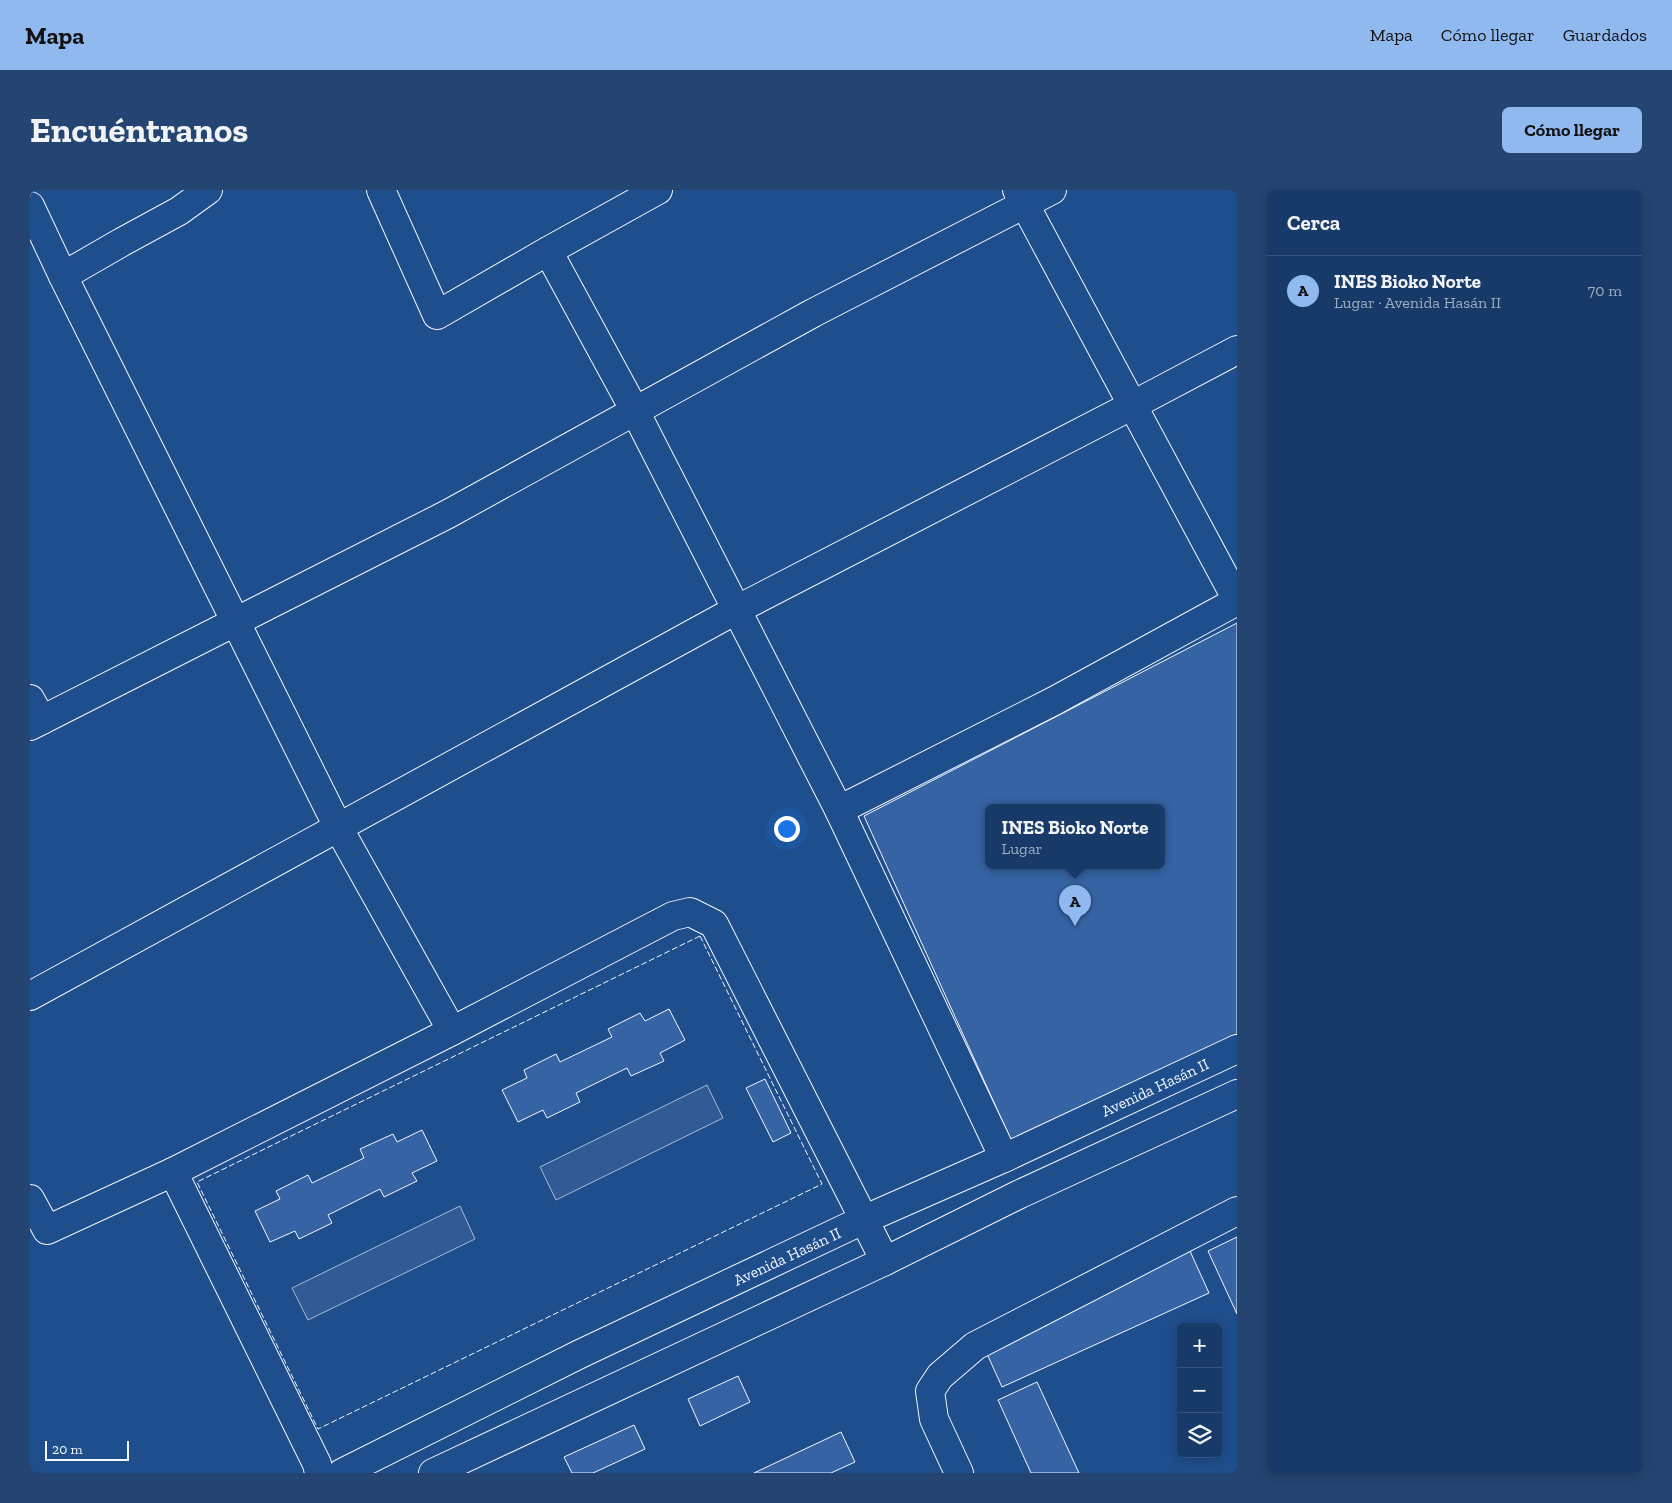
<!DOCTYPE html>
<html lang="es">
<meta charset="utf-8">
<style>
:root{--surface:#173a69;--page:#244571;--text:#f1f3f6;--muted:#9eadc0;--line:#36547d;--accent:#90b9f0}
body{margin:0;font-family:"Zilla Slab",serif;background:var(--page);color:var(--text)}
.controls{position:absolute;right:15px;bottom:15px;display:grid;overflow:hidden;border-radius:8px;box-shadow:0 2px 12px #0003}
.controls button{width:45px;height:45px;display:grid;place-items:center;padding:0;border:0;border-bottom:1px solid var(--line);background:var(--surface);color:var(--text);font:25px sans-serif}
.scale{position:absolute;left:15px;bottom:12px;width:84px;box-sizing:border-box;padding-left:5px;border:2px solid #f2f6ff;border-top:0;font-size:14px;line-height:18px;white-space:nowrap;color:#f2f6ff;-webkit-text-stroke:4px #1f4e8c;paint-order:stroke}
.you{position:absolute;left:756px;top:638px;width:18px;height:18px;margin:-12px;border:4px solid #fff;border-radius:50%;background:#1a73e8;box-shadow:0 0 0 8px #1a73e833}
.badge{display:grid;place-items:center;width:32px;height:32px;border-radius:50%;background:var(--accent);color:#111;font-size:16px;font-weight:700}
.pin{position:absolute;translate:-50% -41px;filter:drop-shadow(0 1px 2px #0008)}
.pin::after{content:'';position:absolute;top:26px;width:18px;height:15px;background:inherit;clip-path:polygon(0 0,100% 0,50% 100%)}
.popup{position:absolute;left:955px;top:614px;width:180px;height:65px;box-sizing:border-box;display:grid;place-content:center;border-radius:8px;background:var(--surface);filter:drop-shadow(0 1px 4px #0005);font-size:16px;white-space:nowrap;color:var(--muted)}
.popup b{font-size:19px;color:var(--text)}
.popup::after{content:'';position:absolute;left:50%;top:100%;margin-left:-10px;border:10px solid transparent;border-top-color:var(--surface)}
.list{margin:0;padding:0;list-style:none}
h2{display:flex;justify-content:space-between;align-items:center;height:65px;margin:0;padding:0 20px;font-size:21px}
h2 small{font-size:16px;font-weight:400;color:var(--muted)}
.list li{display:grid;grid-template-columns:32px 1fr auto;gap:15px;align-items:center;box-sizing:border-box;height:70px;padding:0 20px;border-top:1px solid var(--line)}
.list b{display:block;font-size:19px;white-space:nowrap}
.list p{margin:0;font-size:16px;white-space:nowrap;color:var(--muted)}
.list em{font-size:16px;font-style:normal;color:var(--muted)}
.icon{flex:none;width:28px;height:28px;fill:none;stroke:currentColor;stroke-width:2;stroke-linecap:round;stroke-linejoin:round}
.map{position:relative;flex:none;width:1207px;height:1283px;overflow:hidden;border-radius:8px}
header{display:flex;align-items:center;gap:30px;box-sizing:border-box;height:70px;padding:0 25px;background:var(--accent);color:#111}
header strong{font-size:24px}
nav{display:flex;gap:28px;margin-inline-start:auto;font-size:18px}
.intro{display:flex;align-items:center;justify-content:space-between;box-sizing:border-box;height:120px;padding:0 30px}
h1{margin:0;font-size:35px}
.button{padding:12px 22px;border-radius:8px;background:var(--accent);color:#111;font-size:18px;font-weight:700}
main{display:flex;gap:30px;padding:0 30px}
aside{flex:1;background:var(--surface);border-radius:8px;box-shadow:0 2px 12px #0003}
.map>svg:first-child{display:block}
.built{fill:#305b95;stroke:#a8bbd7}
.building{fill:#3563a3;stroke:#f2f6ff;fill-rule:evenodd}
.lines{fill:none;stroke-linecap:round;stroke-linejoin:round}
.minor-casing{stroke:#f2f6ff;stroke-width:30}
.major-casing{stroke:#f2f6ff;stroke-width:30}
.minor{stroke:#1f4e8c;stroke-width:28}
.major{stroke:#1f4e8c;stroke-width:28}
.fence{stroke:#f2f6ff;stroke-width:1;stroke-dasharray:6 2.5;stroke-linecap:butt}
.labels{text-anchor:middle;stroke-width:4;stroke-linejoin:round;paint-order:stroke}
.street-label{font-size:16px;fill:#f2f6ff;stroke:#1f4e8c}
</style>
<header>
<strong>Mapa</strong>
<nav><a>Mapa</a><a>Cómo llegar</a><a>Guardados</a></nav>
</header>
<div class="intro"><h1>Encuéntranos</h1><a class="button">Cómo llegar</a></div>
<main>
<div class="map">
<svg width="1207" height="1283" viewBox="0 0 1207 1283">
<rect width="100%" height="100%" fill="#1f4e8c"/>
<!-- built -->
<g class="built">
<polygon points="677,895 693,928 526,1010 510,977"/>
<polygon points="430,1016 445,1049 278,1130 262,1098"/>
</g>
<!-- building -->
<g class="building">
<path d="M1207,433V845L981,950L834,626ZM959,617H1131V675H959Z"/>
<polygon points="639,819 655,850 630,863 634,871 601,886 597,878 546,903 550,912 517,928 513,920 488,932 472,900 497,888 494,880 526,864 530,872 582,847 578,839 610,823 615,831"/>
<polygon points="735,889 761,943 743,952 716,898"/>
<polygon points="392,940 407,971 382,983 387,991 354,1007 350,999 298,1025 302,1033 269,1049 265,1041 240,1052 225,1021 250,1009 246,1001 278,985 282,993 334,968 330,959 363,944 367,952"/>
<polygon points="1207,1047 1207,1124 1178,1061"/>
<polygon points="1160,1061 1179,1103 972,1197 953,1155"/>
<polygon points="708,1186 720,1212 670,1236 658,1209"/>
<polygon points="1007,1192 1049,1283 1001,1283 968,1210"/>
<polygon points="604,1235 615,1259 563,1283 542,1283 534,1267"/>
<polygon points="811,1242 825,1272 801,1283 724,1283"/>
</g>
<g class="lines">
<!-- minor casing -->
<g class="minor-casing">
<g id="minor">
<polyline points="351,0 407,125 518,61 628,0"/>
<polyline points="987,0 1207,410"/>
<polyline points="0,16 33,86 308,637 422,841"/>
<polyline points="518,61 605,221 809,620 974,968"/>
<polyline points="33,86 92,52 149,21 178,0"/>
<polyline points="0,509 12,530"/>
<polyline points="0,536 418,324 783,123 1022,0"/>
<polyline points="809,620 1024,511 1207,411"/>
<polyline points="0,806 706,420 1103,215 1207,160"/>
<polyline points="143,982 287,1274 289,1283"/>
<polyline points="0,1009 17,1040 143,982 422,841 643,726 660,722 684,734 855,1071"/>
<polyline points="929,1283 904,1229 900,1201 910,1186 945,1156 1207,1021"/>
</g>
</g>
<!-- major casing -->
<g class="major-casing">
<g id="major">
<polyline points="312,1283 550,1164 833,1030 974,968 1207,859"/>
<polyline points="403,1283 855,1071 990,1004 1207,904"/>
</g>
</g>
<!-- minor -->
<use href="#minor" class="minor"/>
<!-- major -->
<use href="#major" class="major"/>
<!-- fence -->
<polygon class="fence" points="670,746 792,994 288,1239 167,992"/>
</g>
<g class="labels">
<!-- street labels -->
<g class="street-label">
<text transform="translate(1125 897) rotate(-25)" y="6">Avenida Hasán II</text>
<text transform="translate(757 1066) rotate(-25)" y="6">Avenida Hasán II</text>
</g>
</g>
</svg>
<div class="controls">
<button>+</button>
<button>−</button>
<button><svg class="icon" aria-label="layers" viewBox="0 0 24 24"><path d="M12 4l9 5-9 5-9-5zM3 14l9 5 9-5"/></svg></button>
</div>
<div class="scale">20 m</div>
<div class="you"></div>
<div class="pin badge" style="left:1045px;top:736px">A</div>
<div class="popup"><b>INES Bioko Norte</b>Lugar</div>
</div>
<aside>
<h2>Cerca<small></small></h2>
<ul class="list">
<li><span class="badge">A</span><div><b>INES Bioko Norte</b><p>Lugar · Avenida Hasán II</p></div><em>70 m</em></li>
</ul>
</aside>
</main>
